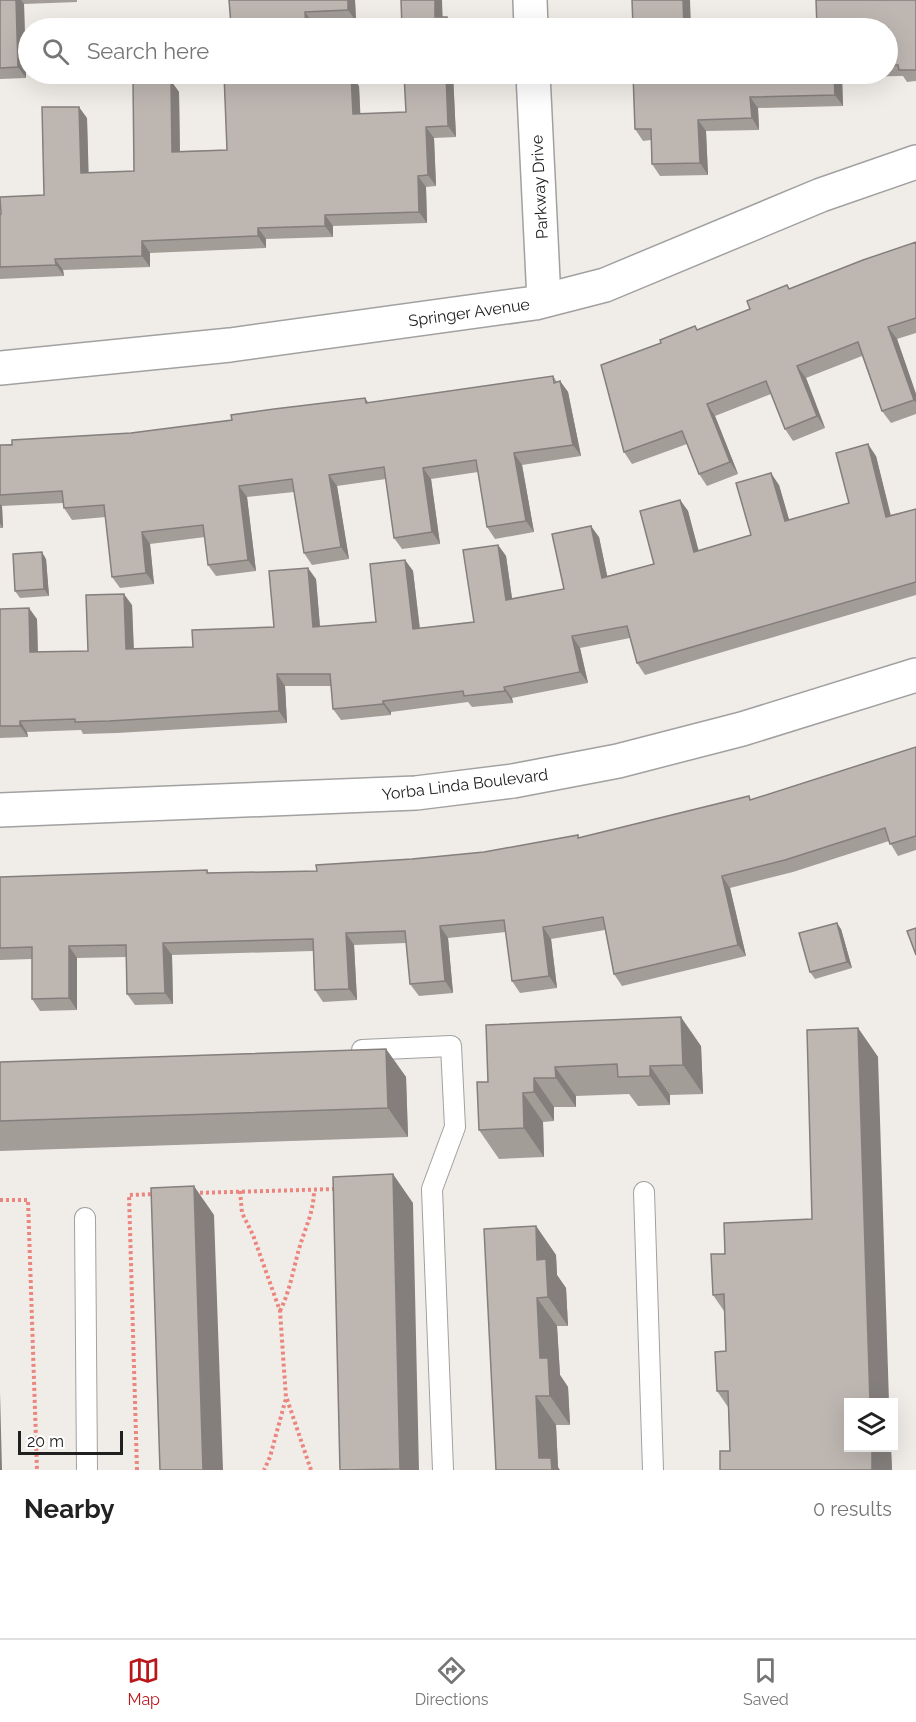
<!DOCTYPE html>
<style>
:root{--surface:#fff;--page:#f6f6f6;--text:#222;--muted:#767676;--line:#e0e0e0;--accent:#ba171d}
body{margin:0;font-family:Raleway,sans-serif;background:var(--page);color:var(--text)}
.controls{position:absolute;right:18px;bottom:18px;display:grid;overflow:hidden;border-radius:0px;box-shadow:0 6px 24px #0002}
.controls button{width:54px;height:54px;display:grid;place-items:center;padding:0;border:0;border-bottom:2px solid var(--line);background:var(--surface);color:var(--text);font:30px sans-serif}
.scale{position:absolute;left:18px;bottom:15px;width:105px;box-sizing:border-box;padding-left:6px;border:3px solid #202020;border-top:0;font-size:16px;line-height:21px;white-space:nowrap;color:#202020;-webkit-text-stroke:4px #fff;paint-order:stroke}
.list{margin:0;padding:0;list-style:none}
h2{display:flex;justify-content:space-between;align-items:center;height:78px;margin:0;padding:0 24px;font-size:26px}
h2 small{font-size:20px;font-weight:400;color:var(--muted)}
.icon{flex:none;width:33px;height:33px;fill:none;stroke:currentColor;stroke-width:2;stroke-linecap:round;stroke-linejoin:round}
.map{position:relative;flex:none;width:916px;height:1470px;overflow:hidden}
.search{position:absolute;background:var(--surface);box-shadow:0 6px 24px #0002;left:18px;right:18px;top:18px;height:66px;display:flex;align-items:center;gap:15px;box-sizing:border-box;padding:0 21px;border-radius:33px;color:var(--muted);font-size:22px}
.sheet{height:168px;background:var(--surface)}
nav{display:flex;justify-content:space-around;align-items:center;box-sizing:border-box;height:84px;border-top:2px solid var(--line);background:var(--surface);font-size:16px;color:var(--muted)}
nav a{display:grid;justify-items:center;gap:3px}
nav .on{color:var(--accent)}
.map>svg:first-child{display:block}
.lines{fill:none;stroke-linecap:round;stroke-linejoin:round}
.lane-casing{stroke:#a1a1a1;stroke-width:22}
.street-casing{stroke:#a1a1a1;stroke-width:36}
.path{stroke:#eb857e;stroke-width:4;stroke-dasharray:3 3;stroke-linecap:butt}
.lane{stroke:#fff;stroke-width:20}
.street{stroke:#fff;stroke-width:33}
.wall{fill:#a39d98}
.shaded-wall{fill:#847f7c}
.building{fill:#bdb6b1;stroke:#847f7c;stroke-width:1.5}
.labels{text-anchor:middle;stroke-width:6;stroke-linejoin:round;paint-order:stroke}
.street-label{font-size:16px;fill:#202020;stroke:#fff}
</style>
<div class="map">
<svg width="916" height="1470" viewBox="0 0 916 1470">
<rect width="100%" height="100%" fill="#f0ede8"/>
<g class="lines">
<!-- lane casing -->
<g class="lane-casing">
<g id="lane">
<polyline points="362,1050 451,1046 455,1127 432,1189 443,1470"/>
<polyline points="644,1192 653,1470"/>
<polyline points="85,1218 87,1470"/>
</g>
</g>
<!-- street casing -->
<g class="street-casing">
<g id="street">
<polyline points="530,0 531,28"/>
<polyline points="533,74 544,300"/>
<polyline points="0,368 230,345 535,303 605,285 821,195 916,162"/>
<polyline points="0,810 416,793 513,781 618,761 742,729 916,675"/>
</g>
</g>
<!-- path -->
<g class="path">
<polyline points="240,1191 242,1213 253,1235 280,1311 286,1398 270,1457 264,1470"/>
<polyline points="194,1193 336,1189"/>
<polyline points="0,1200 28,1200 37,1470"/>
<path d="M280,1311C290,1291 293,1270 299,1249C305,1228 314,1212 314,1190"/>
<polyline points="287,1399 311,1470"/>
<polyline points="137,1470 129,1195 156,1194"/>
</g>
<!-- lane -->
<use href="#lane" class="lane"/>
<!-- street -->
<use href="#street" class="street"/>
</g>
<!-- wall -->
<g class="wall">
<polygon points="0,0 77,0 77,2 24,4 26,78 0,79"/>
<polygon points="229,0 355,0 356,21 231,25"/>
<polygon points="916,0 916,81 907,82 903,76 842,77 843,106 758,108 759,130 706,131 708,175 660,176 652,164 651,140 643,141 635,129 633,74 888,74 888,28"/>
<polygon points="181,74 314,74 314,77 359,86 360,114 406,112 404,74 453,74 456,137 434,138 436,186 426,187 427,223 333,226 333,237 266,239 266,248 150,253 150,267 63,270 64,276 0,279 0,214 44,195 87,118 88,173 134,171 171,81 179,92 180,151 227,150 224,75 182,75"/>
<polygon points="916,242 916,333 897,339 916,394 916,414 891,423 882,411 862,356 806,378 825,428 793,441 785,429 771,394 715,416 738,474 707,486 699,474 687,444 632,464 624,452 698,330 750,309 787,285 790,289"/>
<polygon points="553,376 557,382 560,381 568,392 581,456 522,465 534,532 495,539 487,527 478,472 431,479 440,544 402,549 394,538 386,479 337,486 349,559 312,565 304,553 294,492 247,497 256,571 216,576 208,565 205,537 150,544 154,584 120,588 112,577 106,517 72,520 64,508 63,503 2,506 3,528 0,528 0,445 131,433 232,420 365,398 369,403"/>
<polygon points="876,456 890,515 916,509 916,595 645,675 637,663 630,638 580,648 588,683 512,698 513,703 472,707 468,702 391,712 391,715 341,720 333,709 331,686 285,686 287,723 117,733 83,734 81,730 27,732 28,737 0,738 0,609 37,619 38,652 88,651 132,605 134,649 193,647 274,627 316,579 320,627 376,622 405,560 413,571 420,628 474,622 498,545 506,556 512,599 564,589 599,537 607,576 654,564 680,500 688,511 698,551 751,535 779,485 789,520 849,503"/>
<polygon points="46,559 49,596 20,598 15,591"/>
<polygon points="916,747 916,850 898,856 889,841 793,872 730,888 746,956 622,986 614,974 605,930 551,939 557,988 520,993 512,981 506,932 448,938 453,993 419,996 410,984 406,943 354,945 357,1000 323,1002 315,990 313,951 172,955 173,1004 135,1005 127,994 126,957 77,958 77,1010 40,1011 32,999 32,959 0,960 0,877 207,870 209,873 317,871 412,859 484,852 578,835 579,838 752,800"/>
<polygon points="841,929 852,968 815,979 810,972"/>
<polygon points="486,1025 701,1046 703,1094 670,1095 670,1105 638,1106 629,1094 576,1096 576,1107 554,1107 554,1121 543,1122 544,1157 499,1159 479,1130 488,1082"/>
<polygon points="858,1028 878,1057 849,1448 891,1448 892,1470 730,1451 728,1407 717,1391 726,1351 724,1311 713,1295 725,1254 812,1219"/>
<polygon points="386,1049 406,1077 408,1137 0,1151 0,1062"/>
<polygon points="536,1226 556,1255 557,1275 566,1288 568,1326 557,1326 560,1375 568,1387 570,1425 556,1425 558,1467 496,1470"/>
</g>
<!-- shaded-wall -->
<g class="shaded-wall">
<polygon points="16,0 21,0 24,4 26,78 18,67"/>
<polygon points="348,0 355,0 356,21 348,10"/>
<polygon points="435,0 442,0 443,28 435,17"/>
<polygon points="683,0 690,0 691,28 684,28"/>
<polygon points="305,12 313,23 313,28 306,28"/>
<polygon points="447,17 455,28 448,28"/>
<polygon points="307,74 314,74 315,88 307,77"/>
<polygon points="446,74 453,74 456,137 448,126"/>
<polygon points="834,74 839,74 842,77 843,106 835,95"/>
<polygon points="351,75 359,86 361,126 353,114"/>
<polygon points="171,81 179,92 180,163 172,152"/>
<polygon points="750,97 758,108 759,130 752,118"/>
<polygon points="79,107 87,118 89,184 81,173"/>
<polygon points="698,120 706,131 708,175 700,163"/>
<polygon points="426,127 434,138 436,186 428,175"/>
<polygon points="418,176 426,187 427,223 419,212"/>
<polygon points="325,215 333,226 333,237 325,226"/>
<polygon points="258,228 266,239 266,248 258,236"/>
<polygon points="142,241 150,253 150,267 142,256"/>
<polygon points="55,259 63,270 64,276 56,265"/>
<polygon points="888,327 897,339 916,394 916,403 914,400"/>
<polygon points="797,366 806,378 825,428 817,416"/>
<polygon points="560,381 568,392 581,456 573,445"/>
<polygon points="707,404 715,416 738,474 730,462"/>
<polygon points="868,444 876,456 894,528 886,517"/>
<polygon points="514,453 522,465 534,532 526,521"/>
<polygon points="423,468 431,479 440,544 432,532"/>
<polygon points="771,473 779,485 793,533 785,521"/>
<polygon points="329,475 337,486 349,559 341,547"/>
<polygon points="239,486 247,497 256,571 248,560"/>
<polygon points="680,500 688,511 702,563 694,552"/>
<polygon points="0,504 2,506 3,528 0,523"/>
<polygon points="591,526 599,537 610,589 602,578"/>
<polygon points="142,532 150,544 154,584 146,573"/>
<polygon points="498,545 506,556 514,612 506,600"/>
<polygon points="42,552 46,559 49,596 44,589"/>
<polygon points="405,560 413,571 421,641 413,629"/>
<polygon points="308,568 316,579 321,639 313,627"/>
<polygon points="124,594 132,605 134,660 126,649"/>
<polygon points="29,608 37,619 38,664 30,652"/>
<polygon points="572,636 580,648 588,683 580,672"/>
<polygon points="277,674 285,686 287,723 279,711"/>
<polygon points="504,687 512,698 513,703 505,691"/>
<polygon points="383,701 391,712 391,715 383,704"/>
<polygon points="20,721 27,732 28,737 20,726"/>
<polygon points="722,876 730,888 746,956 738,945"/>
<polygon points="837,923 841,929 852,968 847,962"/>
<polygon points="440,926 448,938 453,993 445,981"/>
<polygon points="543,927 551,939 557,988 549,976"/>
<polygon points="346,933 354,945 357,1000 349,989"/>
<polygon points="163,943 172,955 173,1004 165,993"/>
<polygon points="69,946 77,958 77,1010 69,998"/>
<polygon points="681,1017 701,1046 703,1094 683,1065"/>
<polygon points="858,1028 878,1057 889,1402 870,1402"/>
<polygon points="386,1049 406,1077 408,1137 388,1108"/>
<polygon points="650,1066 670,1095 670,1105 650,1076"/>
<polygon points="555,1067 576,1096 576,1107 556,1078"/>
<polygon points="534,1078 554,1107 554,1121 534,1092"/>
<polygon points="523,1093 543,1122 544,1157 524,1128"/>
<polygon points="393,1174 413,1203 419,1470 400,1470 400,1469"/>
<polygon points="194,1186 214,1215 223,1470 203,1470"/>
<polygon points="536,1226 556,1255 557,1275 566,1288 568,1326 548,1297 537,1260"/>
<polygon points="537,1298 557,1326 560,1375 568,1387 570,1425 550,1396 540,1358"/>
<polygon points="0,1392 2,1470 0,1470"/>
<polygon points="536,1396 556,1425 558,1467 560,1470 547,1470 539,1458"/>
<polygon points="872,1448 891,1448 892,1470 872,1470"/>
</g>
<!-- building -->
<g class="building">
<polygon points="0,0 16,0 18,67 0,68"/>
<polygon points="229,0 348,0 348,10 305,12 306,28 174,28 174,25 231,25"/>
<polygon points="401,0 435,0 435,17 447,17 448,28 402,28"/>
<polygon points="632,0 683,0 684,28 628,28 633,28"/>
<polygon points="816,0 916,0 916,70 899,70 898,65 888,65 888,28 817,28"/>
<polygon points="224,74 307,74 307,77 351,75 353,114 406,112 404,74 446,74 448,126 426,127 428,175 418,176 419,212 325,215 325,226 258,228 258,236 142,241 142,256 55,259 56,265 0,267 0,214 1,214 0,197 44,195 42,107 79,107 81,173 134,171 133,82 171,81 172,152 227,150"/>
<polygon points="633,74 834,74 835,95 750,97 752,118 698,120 700,163 652,164 651,129 635,129"/>
<polygon points="916,242 916,318 888,327 914,400 882,411 858,342 797,366 817,416 785,429 766,381 707,404 730,462 699,474 682,431 624,452 601,365 661,343 660,340 695,326 697,330 750,309 747,301 787,285 789,289 863,260"/>
<polygon points="553,376 554,383 560,381 573,445 514,453 526,521 487,527 476,460 423,468 432,532 394,538 384,467 329,475 341,547 304,553 292,479 239,486 248,560 208,565 203,525 142,532 146,573 112,577 104,505 64,508 62,491 0,495 0,445 12,445 12,440 131,433 232,420 231,415 274,409 365,398 366,403"/>
<polygon points="868,444 886,517 916,509 916,582 637,663 627,626 572,636 580,672 504,687 505,691 464,696 463,691 383,701 383,704 333,709 330,674 277,674 279,711 109,721 75,722 75,719 20,721 20,726 0,726 0,609 29,608 30,652 88,651 86,595 124,594 126,649 193,647 192,630 274,627 269,571 308,568 313,627 376,622 370,564 405,560 413,629 474,622 463,550 498,545 506,600 564,589 552,534 591,526 602,578 654,564 640,511 680,500 694,552 751,535 736,483 771,473 785,521 849,503 836,453"/>
<polygon points="42,552 44,589 15,591 13,554"/>
<polygon points="916,747 916,836 890,844 885,828 785,860 722,876 738,945 614,974 603,917 543,927 549,976 512,981 504,920 440,926 445,981 410,984 405,931 346,933 349,989 315,990 313,939 163,943 165,993 127,994 126,945 69,946 69,998 32,999 32,947 0,948 0,877 207,870 207,873 317,871 316,865 412,859 484,852 578,835 578,838 749,796 750,800"/>
<polygon points="837,923 847,962 810,972 799,933"/>
<polygon points="916,928 916,955 907,931"/>
<polygon points="681,1017 683,1065 650,1066 650,1076 618,1077 617,1064 555,1067 556,1078 534,1078 534,1092 523,1093 524,1128 479,1130 477,1082 488,1082 486,1025"/>
<polygon points="858,1028 870,1402 849,1402 849,1448 872,1448 872,1470 720,1470 720,1451 730,1451 728,1391 717,1391 715,1352 726,1351 724,1294 713,1295 711,1254 725,1254 724,1223 812,1219 807,1030"/>
<polygon points="386,1049 388,1108 0,1121 0,1062"/>
<polygon points="393,1174 400,1469 340,1470 333,1177"/>
<polygon points="194,1186 203,1470 160,1470 151,1188"/>
<polygon points="536,1226 537,1260 546,1259 548,1297 537,1298 540,1358 548,1358 550,1396 536,1396 539,1458 551,1458 552,1470 496,1470 484,1229"/>
</g>
<g class="labels">
<!-- street labels -->
<g class="street-label">
<text transform="translate(539 187) rotate(-93)" y="6">Parkway Drive</text>
<text transform="translate(469 312) rotate(-8)" y="6">Springer Avenue</text>
<text transform="translate(465 784) rotate(-7)" y="6">Yorba Linda Boulevard</text>
</g>
</g>
</svg>
<div class="controls">
<button><svg class="icon" aria-label="layers" viewBox="0 0 24 24"><path d="M12 4l9 5-9 5-9-5zM3 14l9 5 9-5"/></svg></button>
</div>
<div class="scale">20 m</div>
<div class="search"><svg class="icon" aria-label="search" viewBox="0 0 24 24"><circle cx="10" cy="10" r="6"/><path d="M15 15l6 6"/></svg>Search here</div>
</div>
<section class="sheet">
<h2>Nearby<small>0 results</small></h2>
<ul class="list">
</ul>
</section>
<nav>
<a class="on"><svg class="icon" aria-label="map" viewBox="0 0 24 24"><path d="M3 6l6-2 6 2 6-2v14l-6 2-6-2-6 2zM9 4v14M15 6v14"/></svg>Map</a>
<a><svg class="icon" aria-label="directions" viewBox="0 0 24 24"><path d="M12 3l9 9-9 9-9-9zM9 14v-3h6M13 9l2 2-2 2"/></svg>Directions</a>
<a><svg class="icon" aria-label="saved" viewBox="0 0 24 24"><path d="M7 4h10v16l-5-4-5 4z"/></svg>Saved</a>
</nav>
